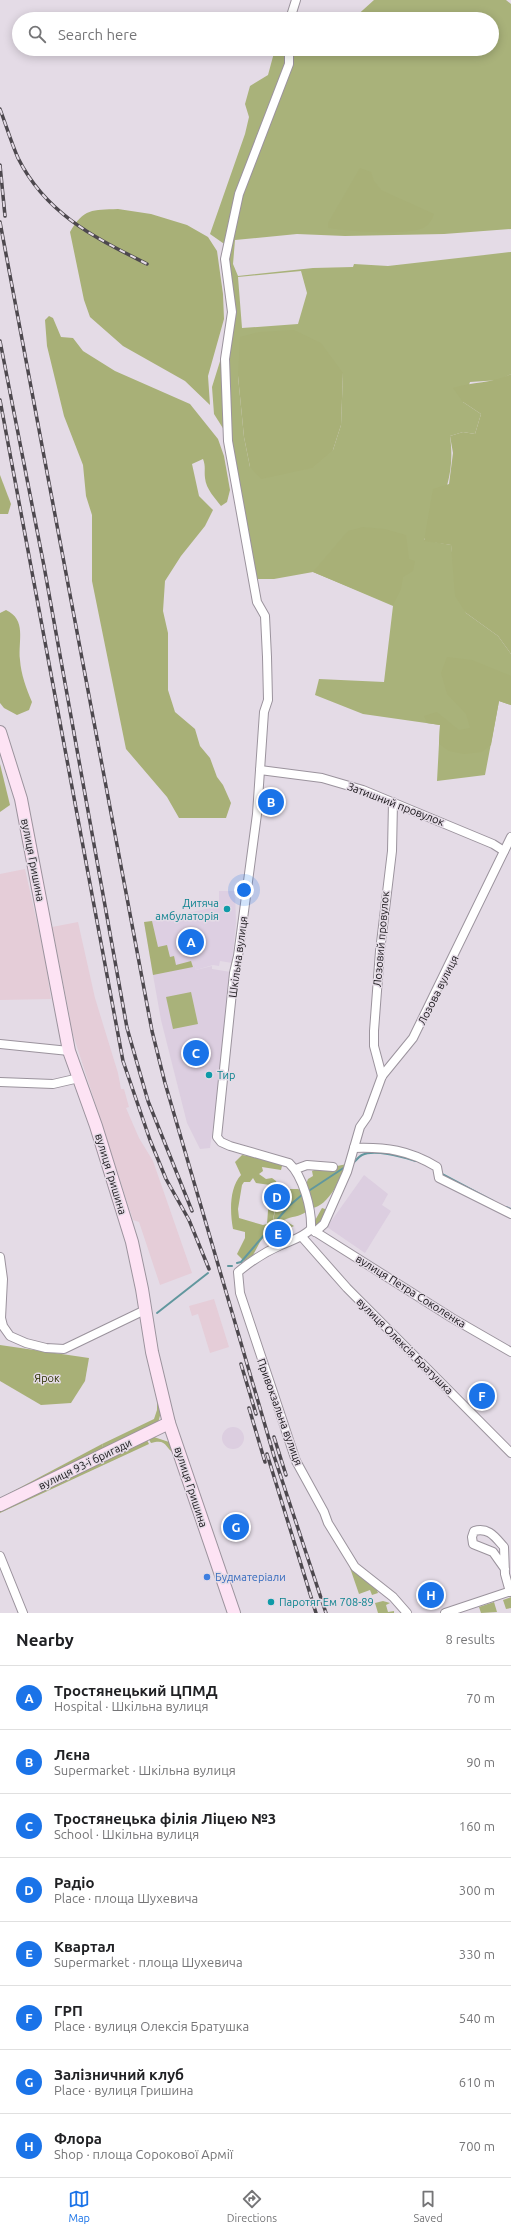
<!DOCTYPE html>
<meta charset="utf-8">
<style>
:root{--surface:#fff;--page:#f2f2f2;--text:#202124;--muted:#757577;--line:#e0e0e0;--accent:#1a73e8}
body{margin:0;font-family:Ubuntu,sans-serif;background:var(--page);color:var(--text)}
.you{position:absolute;left:244px;top:890px;width:14px;height:14px;margin:-10px;border:3px solid #fff;border-radius:50%;background:#1a73e8;box-shadow:0 0 0 6px #1a73e833}
.badge{display:grid;place-items:center;width:26px;height:26px;border-radius:50%;background:var(--accent);color:#fff;font-size:13px;font-weight:700}
.pin{position:absolute;translate:-50% -50%;border:2px solid #fff;box-shadow:0 1px 4px #0006}
.list{margin:0;padding:0;list-style:none}
h2{display:flex;justify-content:space-between;align-items:center;height:52px;margin:0;padding:0 16px;font-size:17px}
h2 small{font-size:13px;font-weight:400;color:var(--muted)}
.list li{display:grid;grid-template-columns:26px 1fr auto;gap:12px;align-items:center;box-sizing:border-box;height:64px;padding:0 16px;border-top:1px solid var(--line)}
.list b{display:block;font-size:15px;white-space:nowrap}
.list p{margin:0;font-size:13px;white-space:nowrap;color:var(--muted)}
.list em{font-size:13px;font-style:normal;color:var(--muted)}
.icon{flex:none;width:22px;height:22px;fill:none;stroke:currentColor;stroke-width:2;stroke-linecap:round;stroke-linejoin:round}
.map{position:relative;flex:none;width:511px;height:1613px;overflow:hidden}
.search{position:absolute;background:var(--surface);box-shadow:0 2px 10px #0003;left:12px;right:12px;top:12px;height:44px;display:flex;align-items:center;gap:10px;box-sizing:border-box;padding:0 14px;border-radius:22px;color:var(--muted);font-size:15px}
.sheet{height:564px;background:var(--surface)}
nav{display:flex;justify-content:space-around;align-items:center;box-sizing:border-box;height:56px;border-top:1px solid var(--line);background:var(--surface);font-size:11px;color:var(--muted)}
nav a{display:grid;justify-items:center;gap:2px}
nav .on{color:var(--accent)}
.map>svg:first-child{display:block}
.built{fill:#dccee0}
.industrial{fill:#e5cdd8}
.medical{fill:#ddcfe2}
.green{fill:#a9b27a;fill-rule:evenodd}
.forest{fill:#a8b077;fill-rule:evenodd}
.lines{fill:none;stroke-linecap:round;stroke-linejoin:round}
.stream{stroke:#61979e;stroke-width:2}
.street-casing{stroke:#9b939d;stroke-width:10}
.secondary-casing{stroke:#9b939d;stroke-width:14}
.street{stroke:#fff;stroke-width:8}
.secondary{stroke:#fde3f4;stroke-width:12}
.rail-casing{stroke:#4d484e;stroke-width:3.5}
.rail{stroke:#e4dbe6;stroke-width:2;stroke-dasharray:6;stroke-linecap:butt}
.culture-dot{fill:#0f9aa8;stroke:#e4dbe6;stroke-width:1.5}
.shop-dot{fill:#3f7fe0;stroke:#e4dbe6;stroke-width:1.5}
.labels{text-anchor:middle;stroke-width:3;stroke-linejoin:round;paint-order:stroke}
.street-label{font-size:11px;fill:#151216;stroke:#e4dbe6}
.culture-label{font-size:11px;fill:#0d838f;stroke:#e4dbe6;text-anchor:start}
.park-label{font-size:11px;fill:#2b2f01;stroke:#e4dbe6}
.shop-label{font-size:11px;fill:#366cbe;stroke:#e4dbe6;text-anchor:start}
</style>
<div class="map">
<svg width="511" height="1613" viewBox="0 0 511 1613">
<rect width="100%" height="100%" fill="#e4dbe6"/>
<!-- built -->
<g class="built">
<polygon points="195,966 196,970 212,966 212,969 231,972 218,1093 210,1148 200,1149 187,1123 161,1020 153,975"/>
<polygon points="364,1175 388,1194 382,1205 391,1211 365,1253 327,1227"/>
<circle cx="233" cy="1438" r="11"/>
</g>
<!-- industrial -->
<g class="industrial">
<polygon points="25,869 45,958 51,999 0,1000 0,874"/>
<polygon points="78,922 95,998 118,1073 121,1089 124,1089 129,1107 126,1108 139,1138 153,1161 192,1273 160,1285 139,1222 133,1220 68,1019 70,1018 52,927"/>
<polygon points="214,1299 229,1347 210,1353 198,1314 192,1316 189,1306"/>
</g>
<!-- medical -->
<polygon class="medical" points="219,891 235,891 236,923 232,963 220,961 219,966 213,965 196,970 195,966 153,975 144,923 219,906"/>
<!-- green -->
<g class="green">
<path d="M374,0H506L511,4V229L444,234L345,236L297,234L235,240L233,264L238,276L313,268L353,267L354,264L388,266L511,252V374L500,380L470,382L463,402L481,414L475,434L463,432L450,436C456,480 441,502 424,540L451,545L454,567L466,613L498,636L511,654V705L499,701L485,775L437,781L440,725L363,714L315,695L319,679L384,682L393,606L313,572L274,579H257L231,441L214,414L212,387L235,313L229,270L230,248L210,234L245,134L249,117L245,104L250,86L268,75L275,49H492V19H353ZM301,271L307,293L298,324L242,328L238,277ZM343,373L341,425L333,450L250,467L244,437L238,376Z"/>
<polygon points="190,931 193,943 187,945 184,932"/>
<polygon points="191,992 198,1024 173,1029 166,997"/>
<path d="M349,1163C342,1176 328,1207 312,1208L305,1187L308,1179L313,1176L312,1171C323,1165 337,1168 349,1163Z"/>
<path d="M289,1189H298L302,1191L306,1212C299,1217 292,1216 284,1220L294,1226L292,1227L273,1222L276,1204Z"/>
<polygon points="157,1398 161,1412 158,1423 104,1450 102,1444 154,1419 157,1410"/>
<path d="M154,1437L169,1442L174,1453C165,1448 167,1438 151,1443L148,1438Z"/>
<polygon points="348,1562 376,1588 378,1593 372,1595 370,1590 359,1594"/>
<polygon points="511,1597 511,1608 506,1609 503,1600"/>
<polygon points="383,1601 390,1603 386,1605 388,1612 394,1611 394,1613 378,1613 375,1603"/>
<polygon points="494,1602 497,1612 481,1613 479,1607"/>
</g>
<!-- forest -->
<g class="forest">
<path d="M360,168L371,172L374,181L381,190L434,214C432,220 429,225 423,228C405,236 348,231 328,228V223Z"/>
<path d="M118,209L151,214L187,225L208,237L217,251L223,294L224,319L208,376L210,405L185,381L123,346L90,317L84,300L70,232C84,208 92,210 118,209Z"/>
<path d="M49,316L53,318L61,337L73,338L83,351L115,371L190,404L218,439L224,456L230,490L227,502L221,506C215,498 206,489 205,478C204,470 206,467 203,459L192,464L199,496L213,510L205,526L181,556L165,581L163,611L168,633V690L175,712L195,729L200,746L210,758L217,777L223,785L231,803L226,818H179L167,797L126,749L92,581V515L86,496L83,465L64,416L47,346L45,320Z"/>
<polygon points="294,330 321,343 343,373 341,425 333,450 312,468 261,479 250,467 244,437 238,376 240,337 259,332"/>
<path d="M511,374V654L498,636L466,613L455,596L451,545L424,541L433,489L449,484L453,453L450,436L463,432L475,434L481,414L463,402L453,388C472,382 494,383 511,374Z"/>
<polygon points="0,475 11,504 8,514 0,514"/>
<polygon points="363,527 385,529 406,535 409,559 415,561 413,571 403,577 401,589 393,605 313,572 348,531"/>
<path d="M6,610C27,620 18,640 20,660C21,674 26,688 32,702L29,710L17,715L4,708L0,703V613Z"/>
<polygon points="447,657 472,660 511,676 511,705 499,701 491,745 482,752 464,754 449,751 439,744 440,725 427,723 424,716 437,712 459,730 470,728 466,714 447,694 441,673"/>
<polygon points="0,764 10,805 0,812"/>
<polygon points="152,921 158,947 167,945 170,957 174,956 176,965 191,961 193,967 153,975 144,922"/>
<path d="M242,1155L279,1161L282,1166L281,1170L262,1167L263,1171L259,1174L266,1179L272,1178L276,1181L278,1188L272,1227L260,1242L253,1255L244,1261L237,1254L245,1238V1232L233,1229C230,1213 229,1188 241,1175L235,1162ZM253,1178L256,1183L270,1185L267,1224L263,1225L239,1218L238,1209L242,1185L244,1182H250Z"/>
<path d="M322,1208L325,1209C326,1219 322,1222 315,1227L313,1224Z"/>
<polygon points="0,1345 89,1358 85,1381 71,1403 41,1405 0,1381"/>
<polygon points="146,1438 149,1444 0,1513 0,1509"/>
<polygon points="102,1444 104,1450 6,1497 6,1495"/>
</g>
<g class="lines">
<!-- stream -->
<g class="stream">
<path d="M352,1164C355,1162 358,1157 362,1155C375,1149 402,1157 416,1161"/>
<polyline points="442,1174 493,1201"/>
<polyline points="307,1192 345,1167"/>
<polyline points="506,1207 511,1209"/>
<polyline points="237,1263 241,1262 289,1206 303,1194"/>
<polyline points="228,1266 232,1266"/>
<polyline points="157,1313 208,1273"/>
</g>
<!-- street casing -->
<g class="street-casing">
<g id="street">
<polyline points="290,19 296,0"/>
<path d="M289,49V64L239,194L225,259L232,312L225,359L228,441L257,602L265,616L267,657L268,700L264,712L257,814L238,956L234,973L217,1137L221,1142L230,1146L289,1163C303,1176 312,1209 311,1229C302,1238 292,1240 281,1245C265,1252 251,1261 238,1272L240,1293L296,1461L324,1512L328,1523L355,1567L393,1597L407,1613"/>
<polyline points="260,770 322,778 363,790 493,844 504,851"/>
<polyline points="0,1044 69,1051"/>
<polyline points="382,1076 374,1046 374,1031 380,951 392,851 393,802"/>
<polyline points="0,1082 53,1084 79,1078"/>
<path d="M354,1148C386,1147 409,1150 437,1167L439,1178L511,1214"/>
<polyline points="296,1169 307,1165 333,1167"/>
<polyline points="311,1229 452,1318 511,1352"/>
<polyline points="315,1232 324,1224 347,1172 360,1127 367,1117 382,1076 413,1038 511,837"/>
<polyline points="302,1237 347,1288 511,1453"/>
<polyline points="0,1257 3,1279 1,1318 3,1326 10,1336 26,1343 46,1348 64,1349 145,1310"/>
<polyline points="0,1556 23,1613"/>
<path d="M505,1569L493,1552L473,1544L472,1537L474,1531C489,1527 495,1537 504,1547L505,1574L510,1592"/>
<polyline points="445,1613 511,1591"/>
</g>
</g>
<!-- secondary casing -->
<g class="secondary-casing">
<g id="secondary">
<polyline points="0,732 21,799 69,1051 96,1126 132,1242 142,1289 152,1352 169,1423 234,1613"/>
<polyline points="0,1505 169,1423"/>
</g>
</g>
<!-- street -->
<use href="#street" class="street"/>
<!-- secondary -->
<use href="#secondary" class="secondary"/>
<!-- rail casing -->
<g class="rail-casing">
<g id="rail">
<path d="M0,109C6,125 11,142 18,158C46,214 94,237 147,264"/>
<polyline points="0,165 5,216"/>
<polyline points="0,222 152,1031 165,1083 274,1456 326,1613"/>
<polyline points="0,341 44,566 127,1028 148,1101 192,1211"/>
<polyline points="0,400 123,1061 150,1140 166,1179 189,1220 209,1269"/>
<polyline points="241,1364 256,1414"/>
<polyline points="249,1408 265,1462"/>
<polyline points="274,1437 286,1475"/>
<polyline points="267,1454 316,1613"/>
</g>
</g>
<!-- rail -->
<use href="#rail" class="rail"/>
</g>
<!-- markers -->
<g class="culture-dot">
<circle cx="227" cy="909" r="4"/>
<circle cx="209" cy="1075" r="4"/>
<circle cx="271" cy="1602" r="4"/>
</g>
<circle class="shop-dot" cx="207" cy="1577" r="4"/>
<g class="labels">
<!-- street labels -->
<g class="street-label">
<text transform="translate(396 804) rotate(21)" y="4">Затишний провулок</text>
<text transform="translate(33 860) rotate(79)" y="4">вулиця Гришина</text>
<text transform="translate(381 939) rotate(-85)" y="4">Лозовий провулок</text>
<text transform="translate(238 957) rotate(-82)" y="4">Шкільна вулиця</text>
<text transform="translate(438 990) rotate(-63)" y="4">Лозова вулиця</text>
<text transform="translate(111 1174) rotate(73)" y="4">вулиця Гришина</text>
<text transform="translate(411 1291) rotate(32)" y="4">вулиця Петра Соколенка</text>
<text transform="translate(405 1346) rotate(45)" y="4">вулиця Олексія Братушка</text>
<text transform="translate(280 1412) rotate(70)" y="4">Привокзальна вулиця</text>
<text transform="translate(85 1464) rotate(-26)" y="4">вулиця 93-ї бригади</text>
<text transform="translate(191 1487) rotate(72)" y="4">вулиця Гришина</text>
</g>
<!-- culture labels -->
<g class="culture-label">
<text x="219" y="907" text-anchor="end">Дитяча<tspan x="219" dy="13">амбулаторія</tspan></text>
<text x="217" y="1079">Тир</text>
<text x="279" y="1606">Паротяг Ем 708-89</text>
</g>
<!-- park labels -->
<g class="park-label">
<text x="47" y="1382">Ярок</text>
</g>
<!-- shop labels -->
<g class="shop-label">
<text x="215" y="1581">Будматеріали</text>
</g>
</g>
</svg>
<div class="you"></div>
<div class="pin badge" style="left:191px;top:942px">A</div>
<div class="pin badge" style="left:271px;top:802px">B</div>
<div class="pin badge" style="left:196px;top:1053px">C</div>
<div class="pin badge" style="left:277px;top:1197px">D</div>
<div class="pin badge" style="left:278px;top:1234px">E</div>
<div class="pin badge" style="left:482px;top:1396px">F</div>
<div class="pin badge" style="left:236px;top:1527px">G</div>
<div class="pin badge" style="left:431px;top:1595px">H</div>
<div class="search"><svg class="icon" aria-label="search" viewBox="0 0 24 24"><circle cx="10" cy="10" r="6"/><path d="M15 15l6 6"/></svg>Search here</div>
</div>
<section class="sheet">
<h2>Nearby<small>8 results</small></h2>
<ul class="list">
<li><span class="badge">A</span><div><b>Тростянецький ЦПМД</b><p>Hospital · Шкільна вулиця</p></div><em>70 m</em></li>
<li><span class="badge">B</span><div><b>Лєна</b><p>Supermarket · Шкільна вулиця</p></div><em>90 m</em></li>
<li><span class="badge">C</span><div><b>Тростянецька філія Ліцею №3</b><p>School · Шкільна вулиця</p></div><em>160 m</em></li>
<li><span class="badge">D</span><div><b>Радіо</b><p>Place · площа Шухевича</p></div><em>300 m</em></li>
<li><span class="badge">E</span><div><b>Квартал</b><p>Supermarket · площа Шухевича</p></div><em>330 m</em></li>
<li><span class="badge">F</span><div><b>ГРП</b><p>Place · вулиця Олексія Братушка</p></div><em>540 m</em></li>
<li><span class="badge">G</span><div><b>Залізничний клуб</b><p>Place · вулиця Гришина</p></div><em>610 m</em></li>
<li><span class="badge">H</span><div><b>Флора</b><p>Shop · площа Сорокової Армії</p></div><em>700 m</em></li>
</ul>
</section>
<nav>
<a class="on"><svg class="icon" aria-label="map" viewBox="0 0 24 24"><path d="M3 6l6-2 6 2 6-2v14l-6 2-6-2-6 2zM9 4v14M15 6v14"/></svg>Map</a>
<a><svg class="icon" aria-label="directions" viewBox="0 0 24 24"><path d="M12 3l9 9-9 9-9-9zM9 14v-3h6M13 9l2 2-2 2"/></svg>Directions</a>
<a><svg class="icon" aria-label="saved" viewBox="0 0 24 24"><path d="M7 4h10v16l-5-4-5 4z"/></svg>Saved</a>
</nav>
